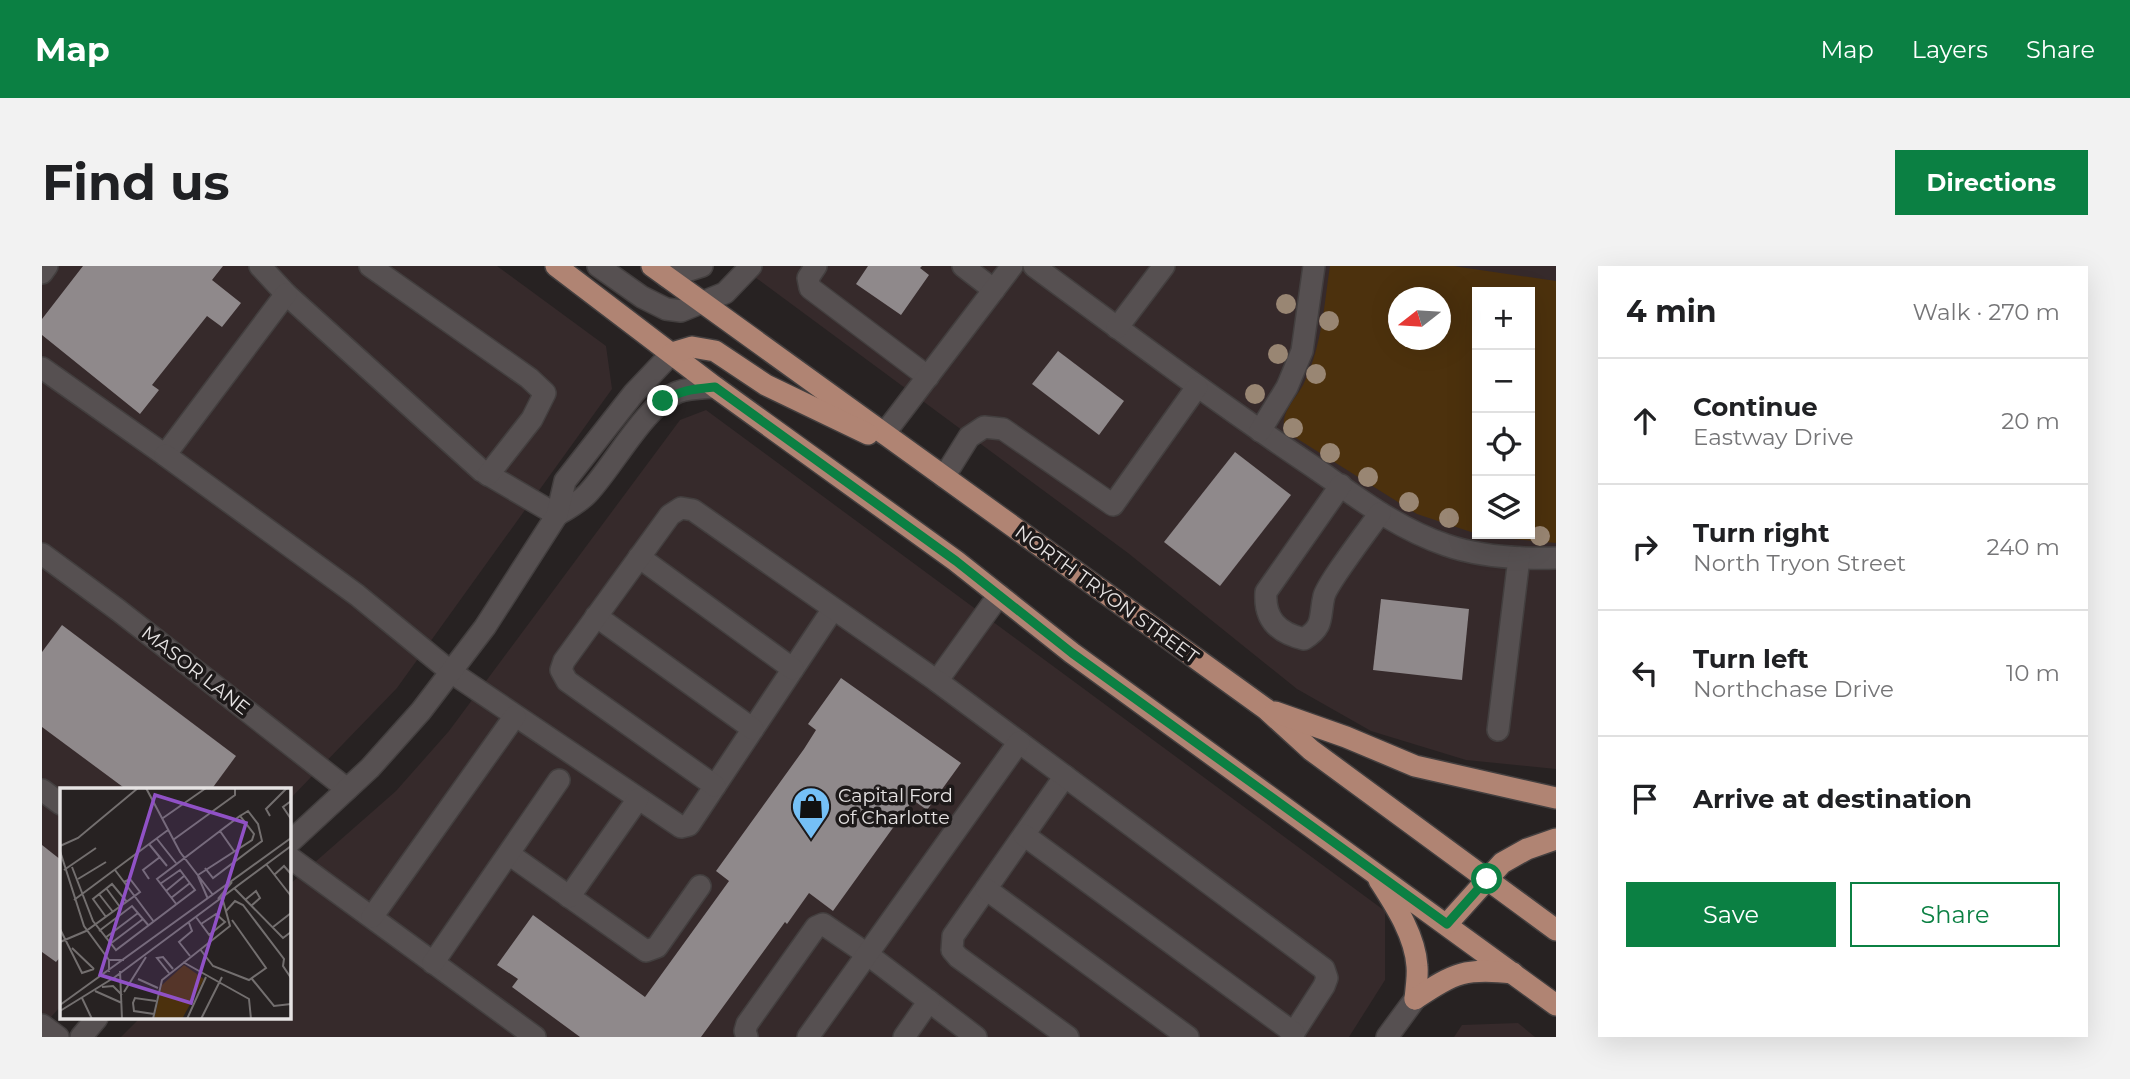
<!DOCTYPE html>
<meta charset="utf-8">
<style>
:root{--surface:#fff;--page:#f2f2f2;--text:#202124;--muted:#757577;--line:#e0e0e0;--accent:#0b8043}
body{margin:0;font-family:Montserrat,sans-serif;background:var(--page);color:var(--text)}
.controls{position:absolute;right:21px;top:21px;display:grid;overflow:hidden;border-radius:0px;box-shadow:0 7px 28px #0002}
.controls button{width:63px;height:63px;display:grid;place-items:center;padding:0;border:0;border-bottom:2px solid var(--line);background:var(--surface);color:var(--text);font:35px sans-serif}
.compass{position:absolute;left:1346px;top:21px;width:63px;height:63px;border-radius:50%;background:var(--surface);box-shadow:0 7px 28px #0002;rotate:253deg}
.stop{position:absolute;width:21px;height:21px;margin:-16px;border:5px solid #0b8043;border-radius:50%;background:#fff}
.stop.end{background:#0b8043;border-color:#fff;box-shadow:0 2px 7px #0008}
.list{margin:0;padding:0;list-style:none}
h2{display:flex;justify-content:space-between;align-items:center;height:91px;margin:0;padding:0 28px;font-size:30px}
h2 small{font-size:23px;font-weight:400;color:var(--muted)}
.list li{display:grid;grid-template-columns:46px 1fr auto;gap:21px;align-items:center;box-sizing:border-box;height:126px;padding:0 28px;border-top:2px solid var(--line)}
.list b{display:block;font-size:26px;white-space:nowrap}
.list p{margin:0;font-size:23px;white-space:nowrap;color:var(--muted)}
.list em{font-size:23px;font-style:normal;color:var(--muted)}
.actions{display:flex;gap:14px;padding:21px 28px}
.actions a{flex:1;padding:16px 0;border:2px solid var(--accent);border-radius:0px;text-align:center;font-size:24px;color:var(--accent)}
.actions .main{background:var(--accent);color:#fff}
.icon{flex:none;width:38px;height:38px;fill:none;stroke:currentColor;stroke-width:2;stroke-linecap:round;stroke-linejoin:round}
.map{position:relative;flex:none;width:1514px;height:771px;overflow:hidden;border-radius:0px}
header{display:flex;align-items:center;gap:42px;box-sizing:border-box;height:98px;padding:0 35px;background:var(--accent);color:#fff}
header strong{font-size:33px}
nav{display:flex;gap:38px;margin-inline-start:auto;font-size:24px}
.intro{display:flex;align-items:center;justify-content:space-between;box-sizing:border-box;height:168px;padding:0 42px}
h1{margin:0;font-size:49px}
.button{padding:18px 32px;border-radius:0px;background:var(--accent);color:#fff;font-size:24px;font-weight:700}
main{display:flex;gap:42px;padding:0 42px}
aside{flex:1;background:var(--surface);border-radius:0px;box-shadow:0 7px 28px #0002}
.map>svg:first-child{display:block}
.built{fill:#362a2b;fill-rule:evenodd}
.green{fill:#4c310d;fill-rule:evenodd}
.building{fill:#8f898b}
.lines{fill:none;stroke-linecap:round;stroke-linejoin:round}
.minor-casing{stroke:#433f3f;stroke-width:24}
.major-casing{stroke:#433f3f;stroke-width:24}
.minor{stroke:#565051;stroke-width:21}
.major{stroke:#b08473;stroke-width:21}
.tree{fill:#998673}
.route{stroke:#0b8043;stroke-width:9}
.labels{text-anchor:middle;stroke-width:7;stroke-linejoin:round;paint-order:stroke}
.street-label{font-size:19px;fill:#e6e3e3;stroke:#1d1919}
.poi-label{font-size:19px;fill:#e6e3e3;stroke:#1d1919;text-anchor:start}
.inset-road{fill:none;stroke:#736f6f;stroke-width:2}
.view{fill:#9051c6;fill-opacity:0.15;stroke:#9051c6;stroke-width:3.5}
.inset-edge{fill:none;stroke:#e6e3e3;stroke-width:3.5}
</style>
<header>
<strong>Map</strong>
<nav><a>Map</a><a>Layers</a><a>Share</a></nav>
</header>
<div class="intro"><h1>Find us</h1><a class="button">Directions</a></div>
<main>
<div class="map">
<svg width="1514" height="771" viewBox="0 0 1514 771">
<rect width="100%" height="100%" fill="#272222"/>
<!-- built -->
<g class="built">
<polygon points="0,0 455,0 564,80 570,123 355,422 247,534 247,524 19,524 19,740 0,761"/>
<path d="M694,0H1514V503L1424,494L1329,465L1255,423L1086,287L717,14ZM1435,26H1488V268H1435ZM1356,32H1398V74H1356Z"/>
<polygon points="664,144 1343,645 1343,714 1307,771 79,771 98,752 247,752 247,619 354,525 407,465 638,154"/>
<polygon points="1476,757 1493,771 1412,771 1420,759"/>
</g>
<!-- green -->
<path class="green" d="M1288,0H1411L1514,15V277L1448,271L1436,268H1488V26H1435V268L1375,248L1243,165C1237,147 1255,132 1262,117C1280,80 1282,39 1288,0ZM1356,32H1398V74H1356Z"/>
<!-- building -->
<g class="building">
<polygon points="41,0 181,0 170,14 199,37 180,61 165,50 110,119 117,124 98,148 0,69 0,53"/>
<polygon points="826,0 880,0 878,2 887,9 859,49 814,18"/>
<polygon points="1016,85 1082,135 1057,169 990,118"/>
<polygon points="1193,186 1249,229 1178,320 1122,276"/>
<polygon points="1339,333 1427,343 1420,414 1331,404"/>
<polygon points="20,359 194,490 169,524 85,524 0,461 0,386"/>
<polygon points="799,412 919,497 885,544 871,534 791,645 767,627 745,658 743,656 659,771 538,771 470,721 476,713 455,699 491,649 603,731 687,615 674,605 762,483 774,464 766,458"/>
<polygon points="0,579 19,594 19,690 14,696 0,686"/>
</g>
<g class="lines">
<!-- minor casing -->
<g class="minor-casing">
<g id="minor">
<polyline points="218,0 244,28 440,205 515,249"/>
<polyline points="328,0 487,112 503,127 490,153 446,209"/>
<polyline points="556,0 600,31 624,43 639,45 683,27 709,0"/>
<polyline points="774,0 766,12 768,22 886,111"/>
<polyline points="921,0 952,24"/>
<path d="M992,0C1083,67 1173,135 1267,198C1311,228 1353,262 1404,279C1438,291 1478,293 1514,292"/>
<polyline points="0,7 5,0"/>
<polyline points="625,11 660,0"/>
<polyline points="1075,62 1122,0"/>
<polyline points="0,102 123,189 244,28"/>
<polyline points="1218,165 1245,121 1260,85 1272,0"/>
<polyline points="842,168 970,0"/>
<polyline points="123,189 315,329 409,406 639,561 647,559 791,343"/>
<polyline points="902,211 927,171 942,161 961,163 1071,239 1155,121"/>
<path d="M1299,219L1224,326C1222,353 1236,367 1262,373C1283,360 1277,351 1282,330C1286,316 1327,263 1338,247"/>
<path d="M515,249C525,243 538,236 546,227C571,201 603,139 636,126C647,122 661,122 673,121"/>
<polyline points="0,288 76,344 305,523"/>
<polyline points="597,291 751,403"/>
<polyline points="554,350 711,463"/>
<polyline points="895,415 957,329"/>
<polyline points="1456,464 1477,292"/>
<polyline points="1023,510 911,670 910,684 916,691 1026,771"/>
<polyline points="673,520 525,415 519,404 522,395 628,249 639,242 651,244 895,415 1282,703 1285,712 1282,720 1249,771"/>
<polyline points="0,524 19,538"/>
<polyline points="982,569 1252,767"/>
<polyline points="247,577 328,502 379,445 443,361 515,249 523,215 592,127 630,87"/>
<polyline points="467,588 604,685 615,681 658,620"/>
<polyline points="247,591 493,771"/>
<polyline points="944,623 1146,771"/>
<polyline points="527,631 596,533"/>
<polyline points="330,651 473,450"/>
<polyline points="391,697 517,514"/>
<polyline points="0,759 16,771"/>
<polyline points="39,771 55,752"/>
<polyline points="705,771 703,765 705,758 774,661 781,658 825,688 934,771"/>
<polyline points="766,771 977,476"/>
<polyline points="862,771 887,735"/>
<polyline points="1345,771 1373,733"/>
</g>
</g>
<!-- major casing -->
<g class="major-casing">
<g id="major">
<polyline points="514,0 673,121 914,295 1030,387 1514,739"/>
<polyline points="610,0 1224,443 1269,484 1514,664"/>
<polyline points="630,87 650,81 673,85 724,119 826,168"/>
<polyline points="1233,446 1304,471 1373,500 1514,532"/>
<path d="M1337,614C1353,639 1373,669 1375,700C1376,710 1374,722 1373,733"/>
<polyline points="1405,658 1460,597 1485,583 1514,573"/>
<path d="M1373,733C1414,706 1423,702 1471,707"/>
</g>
</g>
<!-- minor -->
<use href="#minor" class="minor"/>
<!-- major -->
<use href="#major" class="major"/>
</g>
<!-- trees -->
<g class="tree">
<circle cx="1244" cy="38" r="10"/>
<circle cx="1287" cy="55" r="10"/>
<circle cx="1236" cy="88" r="10"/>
<circle cx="1274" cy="108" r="10"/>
<circle cx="1213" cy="128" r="10"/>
<circle cx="1251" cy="162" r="10"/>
<circle cx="1288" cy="187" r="10"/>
<circle cx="1326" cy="211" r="10"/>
<circle cx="1367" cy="236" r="10"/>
<circle cx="1407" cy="252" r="10"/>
<circle cx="1498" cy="270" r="10"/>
</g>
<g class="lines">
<!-- route -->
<path class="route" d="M621,135C638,124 653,123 673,121L914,295L1030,387L1405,658L1445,613"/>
</g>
<!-- icons -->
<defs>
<g id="shop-pin" transform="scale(2.0125)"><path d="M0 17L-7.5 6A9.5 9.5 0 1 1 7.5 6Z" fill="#75c0f6" stroke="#1d1919"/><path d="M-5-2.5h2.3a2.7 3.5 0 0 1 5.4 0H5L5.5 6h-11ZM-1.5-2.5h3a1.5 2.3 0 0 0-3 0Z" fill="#111"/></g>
</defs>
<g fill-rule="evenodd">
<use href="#shop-pin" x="769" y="540"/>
</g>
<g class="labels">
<!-- street labels -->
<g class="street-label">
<text transform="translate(1065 328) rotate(36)" y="7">NORTH TRYON STREET</text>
<text transform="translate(154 404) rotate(38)" y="7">MASOR LANE</text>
</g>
<!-- poi labels -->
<g class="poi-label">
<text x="796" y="536">Capital Ford<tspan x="796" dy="22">of Charlotte</tspan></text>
</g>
</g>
<!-- overview -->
<g transform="translate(18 522)">
<rect width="231" height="231" fill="#272222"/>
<path d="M124,177L144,191L122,231H94L102,197Z" fill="#4c310d"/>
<path class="inset-road" d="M86,0L120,64L153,107M231,13L223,19L231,31M210,28L206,21L227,0M103,30L146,0M97,51L116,75M113,52L175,7V0M89,56L107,78M0,58L18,50L78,0M0,63L24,138L49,172M206,76L231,108M12,79L33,133L56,162L135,102L120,82L100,96M145,80L153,90L202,53L198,36L188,23L180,28M4,82L36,60M55,82L94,134M138,87L192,52L194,46L180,28L160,43L174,63M214,87L224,78L231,86M138,88L148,111M18,91L46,74M89,91L83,82L100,69M46,100L60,119M174,100L223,150L231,144M106,103L124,88M39,106L53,124M111,110L130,95M158,111L172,94M14,112L108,42M185,112L196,103L200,110L191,118M117,117L97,91L160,43M166,123L175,113L183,117L224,171L223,178L231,190M46,129L33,111L52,96L67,114M136,129L150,148M129,135L132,143L119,154L130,168M141,136L156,126L165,134L149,147M213,139L231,125M0,141L22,185L34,181M39,143L72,118L89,138M45,150L78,125M0,154L26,143L80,104L70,91L64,94M50,156L83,131M12,160L34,181M140,161L153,178L189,192L206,180L172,132M123,174L189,211L191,231M60,183L62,231M49,184V172H64M109,185L97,170L103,169L113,181M78,191L98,200M192,191L214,218L231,216M42,199L53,198L62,207M35,203L62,215M64,204L86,169M22,210L32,231M0,217L231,50M0,223L55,189L231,58M94,226L74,223L73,215L75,210L96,213M93,231L102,192L170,138L162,109M127,231L146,189M141,231L162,189"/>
<path class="view" d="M95,7L186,35L131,215L40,187Z"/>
<rect width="231" height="231" class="inset-edge"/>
</g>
</svg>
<div class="controls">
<button>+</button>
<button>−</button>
<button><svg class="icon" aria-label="locate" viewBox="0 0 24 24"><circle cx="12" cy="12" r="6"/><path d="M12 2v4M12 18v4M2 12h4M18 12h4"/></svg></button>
<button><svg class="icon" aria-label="layers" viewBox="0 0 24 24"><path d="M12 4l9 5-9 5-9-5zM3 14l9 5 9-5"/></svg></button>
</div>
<svg class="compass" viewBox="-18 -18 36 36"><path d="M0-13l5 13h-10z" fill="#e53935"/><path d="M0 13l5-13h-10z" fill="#757577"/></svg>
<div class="stop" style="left:1445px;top:613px"></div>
<div class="stop end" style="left:621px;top:135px"></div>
</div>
<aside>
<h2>4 min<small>Walk · 270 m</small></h2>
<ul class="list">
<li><svg class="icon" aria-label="ahead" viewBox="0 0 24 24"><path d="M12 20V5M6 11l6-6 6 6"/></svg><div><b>Continue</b><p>Eastway Drive</p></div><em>20 m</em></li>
<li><svg class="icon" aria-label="right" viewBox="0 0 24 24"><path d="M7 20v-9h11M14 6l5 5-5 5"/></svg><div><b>Turn right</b><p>North Tryon Street</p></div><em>240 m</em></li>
<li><svg class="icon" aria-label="left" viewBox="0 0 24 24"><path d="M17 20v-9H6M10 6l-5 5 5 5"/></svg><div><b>Turn left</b><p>Northchase Drive</p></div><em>10 m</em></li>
<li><svg class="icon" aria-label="arrive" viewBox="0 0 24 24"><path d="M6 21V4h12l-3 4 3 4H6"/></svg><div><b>Arrive at destination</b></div></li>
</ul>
<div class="actions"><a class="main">Save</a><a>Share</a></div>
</aside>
</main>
